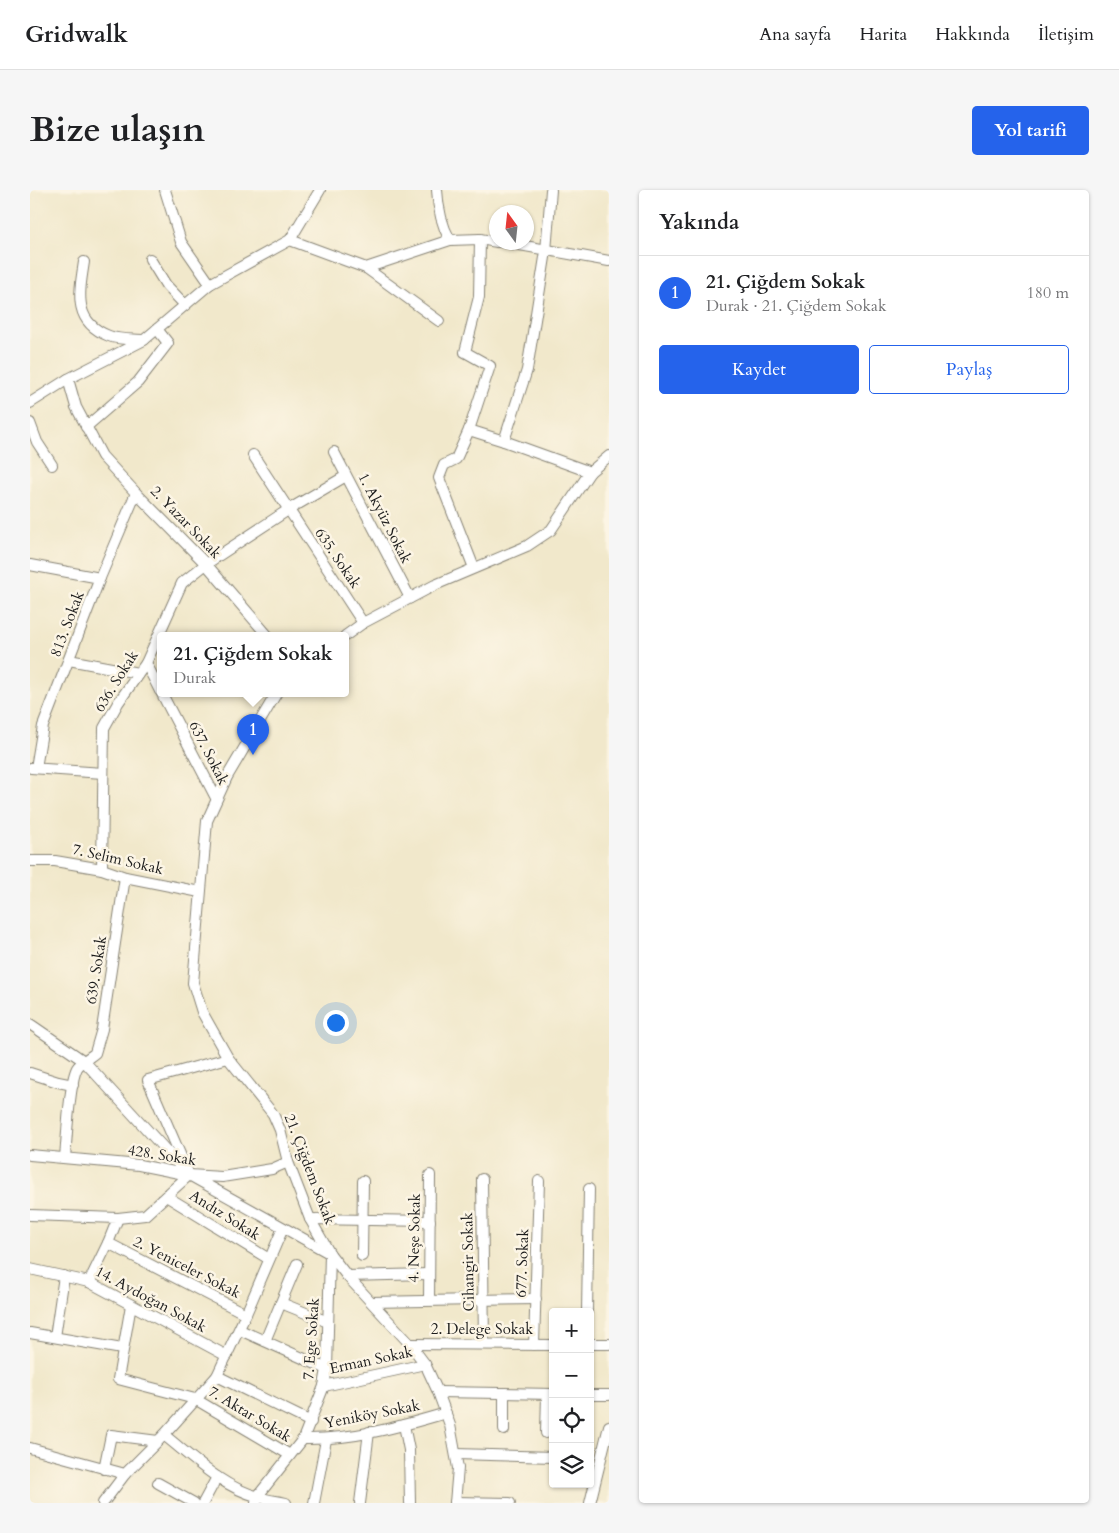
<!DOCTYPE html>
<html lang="tr">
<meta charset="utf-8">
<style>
:root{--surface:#fff;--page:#f6f6f6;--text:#202124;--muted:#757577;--line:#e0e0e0;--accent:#2563eb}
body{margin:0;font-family:Cardo,serif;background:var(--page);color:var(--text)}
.controls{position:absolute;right:15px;bottom:15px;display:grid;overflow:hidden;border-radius:5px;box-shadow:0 1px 4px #0004}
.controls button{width:45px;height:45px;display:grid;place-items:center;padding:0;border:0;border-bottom:1px solid var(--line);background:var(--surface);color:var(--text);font:25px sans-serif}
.compass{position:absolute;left:459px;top:15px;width:45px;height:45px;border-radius:50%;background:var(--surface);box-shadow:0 1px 4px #0004;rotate:345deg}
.you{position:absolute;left:305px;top:832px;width:18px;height:18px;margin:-12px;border:4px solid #fff;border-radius:50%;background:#1a73e8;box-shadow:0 0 0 8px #1a73e833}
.badge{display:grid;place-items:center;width:32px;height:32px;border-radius:50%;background:var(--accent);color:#fff;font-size:16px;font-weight:700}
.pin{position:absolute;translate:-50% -41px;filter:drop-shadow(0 1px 2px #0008)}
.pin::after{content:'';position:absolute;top:26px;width:18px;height:15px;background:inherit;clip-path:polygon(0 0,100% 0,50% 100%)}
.popup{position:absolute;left:127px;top:442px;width:192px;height:65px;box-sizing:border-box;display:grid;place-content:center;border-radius:5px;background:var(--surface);filter:drop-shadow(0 1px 4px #0005);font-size:16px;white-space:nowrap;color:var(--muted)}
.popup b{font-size:19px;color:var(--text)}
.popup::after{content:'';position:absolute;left:50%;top:100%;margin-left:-10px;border:10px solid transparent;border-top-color:var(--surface)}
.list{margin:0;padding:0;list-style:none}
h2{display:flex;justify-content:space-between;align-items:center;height:65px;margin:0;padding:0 20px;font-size:21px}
h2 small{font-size:16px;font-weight:400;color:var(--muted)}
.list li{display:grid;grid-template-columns:32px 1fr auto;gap:15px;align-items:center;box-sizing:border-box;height:75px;padding:0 20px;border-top:1px solid var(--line)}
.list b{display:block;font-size:19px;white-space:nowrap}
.list p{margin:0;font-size:16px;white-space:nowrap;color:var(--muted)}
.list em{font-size:16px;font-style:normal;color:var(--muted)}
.actions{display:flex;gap:10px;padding:15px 20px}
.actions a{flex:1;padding:11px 0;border:1px solid var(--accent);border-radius:5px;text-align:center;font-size:18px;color:var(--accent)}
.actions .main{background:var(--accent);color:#fff}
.icon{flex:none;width:28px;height:28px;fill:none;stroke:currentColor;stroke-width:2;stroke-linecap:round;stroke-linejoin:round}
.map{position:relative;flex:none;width:579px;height:1313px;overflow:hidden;border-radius:5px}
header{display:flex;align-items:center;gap:30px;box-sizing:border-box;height:70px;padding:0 25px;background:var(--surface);border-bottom:1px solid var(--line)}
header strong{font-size:24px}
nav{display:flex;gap:28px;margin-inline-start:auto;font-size:18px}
.intro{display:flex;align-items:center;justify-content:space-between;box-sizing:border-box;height:120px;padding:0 30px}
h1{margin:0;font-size:35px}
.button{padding:12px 22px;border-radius:5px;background:var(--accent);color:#fff;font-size:18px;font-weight:700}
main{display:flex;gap:30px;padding:0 30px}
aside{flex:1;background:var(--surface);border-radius:5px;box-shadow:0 1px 4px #0004}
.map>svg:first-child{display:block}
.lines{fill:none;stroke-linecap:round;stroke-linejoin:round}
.minor-casing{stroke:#868274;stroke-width:12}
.minor{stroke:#fff;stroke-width:10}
.labels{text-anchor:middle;stroke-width:5;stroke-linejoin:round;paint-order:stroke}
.street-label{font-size:15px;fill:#1c1c1c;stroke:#fcf5e5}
</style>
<header>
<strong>Gridwalk</strong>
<nav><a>Ana sayfa</a><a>Harita</a><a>Hakkında</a><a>İletişim</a></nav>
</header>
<div class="intro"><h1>Bize ulaşın</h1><a class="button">Yol tarifi</a></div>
<main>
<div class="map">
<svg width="579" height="1313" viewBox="0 0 579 1313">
<rect width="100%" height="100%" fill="#fcf5e5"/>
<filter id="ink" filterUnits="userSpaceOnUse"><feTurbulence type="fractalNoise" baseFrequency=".02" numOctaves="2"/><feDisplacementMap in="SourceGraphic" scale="10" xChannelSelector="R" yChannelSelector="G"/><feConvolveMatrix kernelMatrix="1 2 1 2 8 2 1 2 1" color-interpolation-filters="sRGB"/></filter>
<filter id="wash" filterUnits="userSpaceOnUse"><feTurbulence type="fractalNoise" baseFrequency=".0096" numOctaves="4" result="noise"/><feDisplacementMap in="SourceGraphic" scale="20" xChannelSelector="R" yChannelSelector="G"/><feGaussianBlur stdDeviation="1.12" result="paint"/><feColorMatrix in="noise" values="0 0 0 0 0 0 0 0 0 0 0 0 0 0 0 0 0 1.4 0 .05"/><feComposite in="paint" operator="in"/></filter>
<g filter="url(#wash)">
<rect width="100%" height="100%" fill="#f1e8cb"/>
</g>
<g filter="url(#ink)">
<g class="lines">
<!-- minor casing -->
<g class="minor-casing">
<g id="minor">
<polyline points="135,0 151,52 180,94"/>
<path d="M407,0C408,18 411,34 420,50"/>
<polyline points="521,0 516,61 497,180 474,251 560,282"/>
<polyline points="260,50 290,0"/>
<polyline points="472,52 579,71"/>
<polyline points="120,69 136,95 155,115"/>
<path d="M54,72C49,104 43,132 79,146C89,150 103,149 114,150"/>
<polyline points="336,78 409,131"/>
<polyline points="38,189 46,217 72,266 106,303 176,374 238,446"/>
<polyline points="0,213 38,189 114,150 180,94 260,50 336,78 420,50 450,49 467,52"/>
<polyline points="0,233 7,252 22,275"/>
<polyline points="56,237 108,192 138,153 127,139"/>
<polyline points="439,240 474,251"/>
<polyline points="304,262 380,408"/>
<polyline points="223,265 333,433"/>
<polyline points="0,375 70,388"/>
<polyline points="444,378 409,288 414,275 426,269 439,240 460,176 435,162 449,107 450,49"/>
<polyline points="315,446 333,433 405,395 497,356 521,340 560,282 579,266"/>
<polyline points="39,470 108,483"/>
<polyline points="116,473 130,501"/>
<polyline points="132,504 186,608"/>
<polyline points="246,504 197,587 177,631 163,793 172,822 198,868 243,924 250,940 258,972 280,1029 300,1064 317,1086 380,1154 395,1174 408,1202 420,1235 428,1278 425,1313"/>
<polyline points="1,578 73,583"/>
<polyline points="6,578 13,536 70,388 106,303"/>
<polyline points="0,671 25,671 72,679 95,687 170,702"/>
<polyline points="72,679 74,538 88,513 116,473 152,393 176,374 258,320 316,286"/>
<polyline points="0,834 54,871 153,979"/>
<polyline points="198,868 118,890 159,985 299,1063"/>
<polyline points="0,883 28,892 43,895"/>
<polyline points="0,965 109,975 159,985 192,987 242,979 258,972"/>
<path d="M35,967C37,948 39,893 47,878C51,872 59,868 65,863L72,839L95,687"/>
<polyline points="452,989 454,1154"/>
<polyline points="136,1006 239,1069"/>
<polyline points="0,1025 88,1028 78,1053 216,1124 187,1186 134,1245 95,1284 0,1258"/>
<polyline points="88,1028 115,1025 159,985"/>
<polyline points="280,1029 400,1031"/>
<polyline points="332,1066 333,991"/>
<polyline points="0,1079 59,1092 197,1166"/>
<polyline points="317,1086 399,1084"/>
<polyline points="59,1092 78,1053"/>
<polyline points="399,1110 400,985"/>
<polyline points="342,1112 506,1109"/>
<polyline points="251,1113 298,1132"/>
<polyline points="101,1115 88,1189 165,1209 260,1265"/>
<polyline points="557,1122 559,999"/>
<polyline points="216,1124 253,1038"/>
<polyline points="210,1140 297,1179"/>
<polyline points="0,1143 92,1159"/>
<polyline points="25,1147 34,1086"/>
<polyline points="235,1151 267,1074"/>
<polyline points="380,1154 523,1155"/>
<polyline points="560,1154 579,1154"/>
<polyline points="504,1155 509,991"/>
<polyline points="187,1186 281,1232"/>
<polyline points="294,1196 395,1174"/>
<polyline points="408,1202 523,1204"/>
<polyline points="560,1205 579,1205"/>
<polyline points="374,1235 379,1260 380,1313"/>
<polyline points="474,1240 474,1203"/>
<polyline points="516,1243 517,1204"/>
<path d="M134,1245C163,1268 192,1297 229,1307C237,1310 247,1311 256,1313"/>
<path d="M273,1249C321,1250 369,1237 416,1223"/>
<polyline points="426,1264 523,1267"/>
<polyline points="74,1279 81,1245 128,1251"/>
<polyline points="128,1293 164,1313"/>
<polyline points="425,1312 480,1313"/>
<polyline points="73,1313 95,1284"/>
<polyline points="173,1313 187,1287"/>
<polyline points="226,1313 227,1307 273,1249 294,1196 297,1179 300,1064"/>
<polyline points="284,1313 296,1250"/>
<polyline points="330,1313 339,1242"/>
<polyline points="560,1313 579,1236"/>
</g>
</g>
<!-- minor -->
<use href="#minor" class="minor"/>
</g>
</g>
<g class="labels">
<!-- street labels -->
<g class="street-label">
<text transform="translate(355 328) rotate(63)" y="5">1. Akyüz Sokak</text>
<text transform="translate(156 332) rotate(46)" y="5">2. Yazar Sokak</text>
<text transform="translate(308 368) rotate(56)" y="5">635. Sokak</text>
<text transform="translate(37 434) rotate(-69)" y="5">813. Sokak</text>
<text transform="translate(86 491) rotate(-58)" y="5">636. Sokak</text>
<text transform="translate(179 563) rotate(63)" y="5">637. Sokak</text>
<text transform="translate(88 669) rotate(13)" y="5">7. Selim Sokak</text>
<text transform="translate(66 780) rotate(-81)" y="5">639. Sokak</text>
<text transform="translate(132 965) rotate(9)" y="5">428. Sokak</text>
<text transform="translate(280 979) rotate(69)" y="5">21. Çiğdem Sokak</text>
<text transform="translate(195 1025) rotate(32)" y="5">Andız Sokak</text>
<text transform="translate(384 1048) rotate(-89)" y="5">4. Neşe Sokak</text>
<text transform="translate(438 1072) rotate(-91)" y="5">Cihangir Sokak</text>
<text transform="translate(492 1073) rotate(-88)" y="5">677. Sokak</text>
<text transform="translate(157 1077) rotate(27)" y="5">2. Yeniceler Sokak</text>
<text transform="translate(121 1109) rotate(28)" y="5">14. Aydoğan Sokak</text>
<text x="452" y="1144">2. Delege Sokak</text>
<text transform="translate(281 1149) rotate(-86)" y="5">7. Ege Sokak</text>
<text transform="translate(341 1170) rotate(-12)" y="5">Erman Sokak</text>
<text transform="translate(220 1224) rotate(31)" y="5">7. Aktar Sokak</text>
<text transform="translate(342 1224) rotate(-11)" y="5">Yeniköy Sokak</text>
</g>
</g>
</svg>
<div class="controls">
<button>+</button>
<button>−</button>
<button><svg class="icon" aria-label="locate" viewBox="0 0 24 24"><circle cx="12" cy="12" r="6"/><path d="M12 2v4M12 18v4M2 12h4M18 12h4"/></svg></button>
<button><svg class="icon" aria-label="layers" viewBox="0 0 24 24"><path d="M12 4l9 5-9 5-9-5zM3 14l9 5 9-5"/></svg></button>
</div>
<svg class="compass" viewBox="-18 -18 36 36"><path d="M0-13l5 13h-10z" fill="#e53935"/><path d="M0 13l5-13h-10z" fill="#757577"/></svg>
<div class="you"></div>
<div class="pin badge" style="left:223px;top:565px">1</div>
<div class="popup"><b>21. Çiğdem Sokak</b>Durak</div>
</div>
<aside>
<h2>Yakında<small></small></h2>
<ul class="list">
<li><span class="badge">1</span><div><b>21. Çiğdem Sokak</b><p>Durak · 21. Çiğdem Sokak</p></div><em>180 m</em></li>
</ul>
<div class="actions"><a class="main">Kaydet</a><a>Paylaş</a></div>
</aside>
</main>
